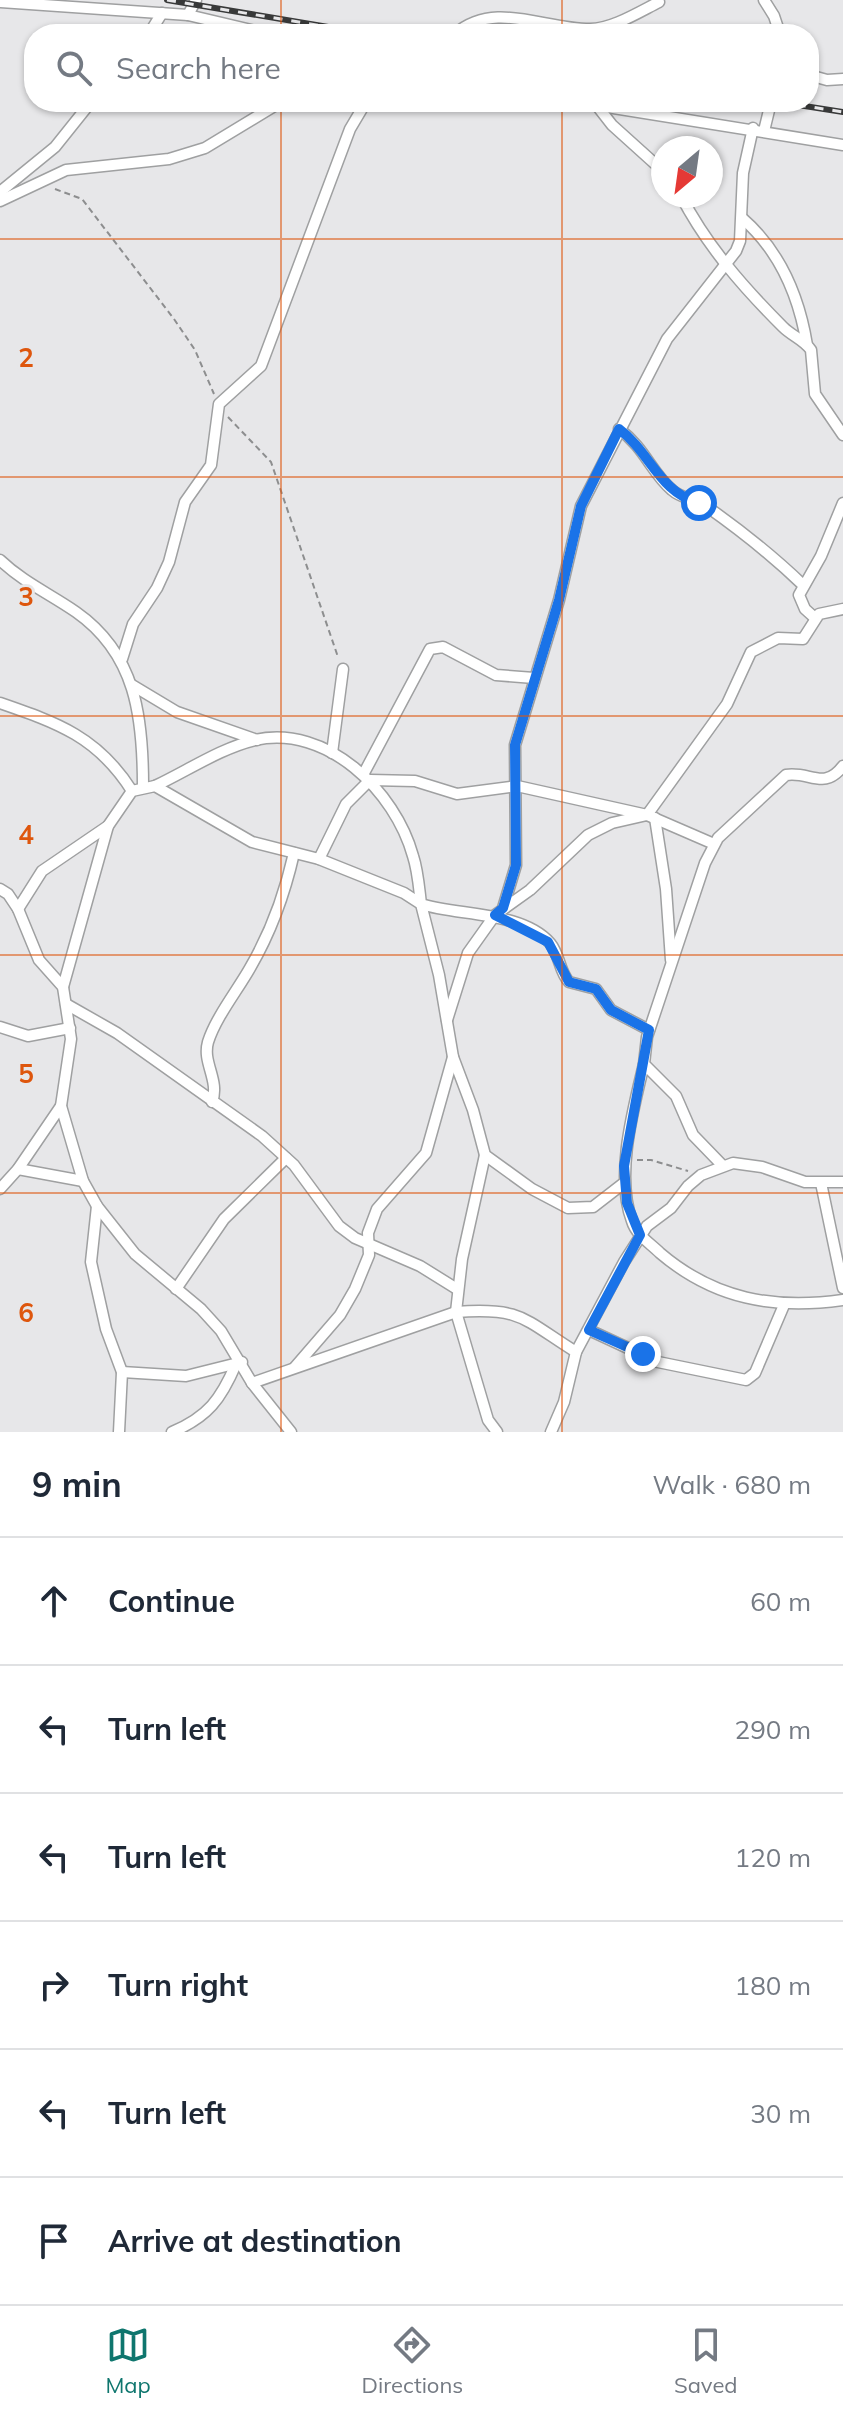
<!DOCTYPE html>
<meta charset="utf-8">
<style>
:root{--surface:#fff;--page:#f2f2f3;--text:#1f2937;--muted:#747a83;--line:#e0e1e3;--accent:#0f766e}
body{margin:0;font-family:Mulish,sans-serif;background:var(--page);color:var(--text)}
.compass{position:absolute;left:651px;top:136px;width:72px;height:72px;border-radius:50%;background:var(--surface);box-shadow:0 2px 6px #0004;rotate:209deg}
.stop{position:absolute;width:24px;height:24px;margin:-18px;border:6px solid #1a73e8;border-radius:50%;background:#fff}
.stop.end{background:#1a73e8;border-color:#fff;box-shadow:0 2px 8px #0008}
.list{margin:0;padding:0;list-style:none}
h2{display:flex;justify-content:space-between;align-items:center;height:104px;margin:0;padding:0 32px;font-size:34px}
h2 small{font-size:26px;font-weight:400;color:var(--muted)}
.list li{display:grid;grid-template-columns:52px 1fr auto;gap:24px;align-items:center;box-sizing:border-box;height:128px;padding:0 32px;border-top:2px solid var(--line)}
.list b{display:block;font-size:30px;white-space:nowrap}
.list em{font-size:26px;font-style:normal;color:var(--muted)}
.icon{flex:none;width:44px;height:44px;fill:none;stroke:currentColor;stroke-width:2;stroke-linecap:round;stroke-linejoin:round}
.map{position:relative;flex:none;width:843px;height:1432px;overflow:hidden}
.search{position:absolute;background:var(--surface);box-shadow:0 2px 6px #0004;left:24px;right:24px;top:24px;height:88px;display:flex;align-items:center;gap:20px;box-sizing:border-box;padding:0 28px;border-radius:32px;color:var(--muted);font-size:30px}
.sheet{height:872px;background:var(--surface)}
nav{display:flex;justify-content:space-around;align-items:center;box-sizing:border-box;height:112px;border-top:2px solid var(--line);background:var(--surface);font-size:22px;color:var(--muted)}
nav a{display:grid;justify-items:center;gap:4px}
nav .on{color:var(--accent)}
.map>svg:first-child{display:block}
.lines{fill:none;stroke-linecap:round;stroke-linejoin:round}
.minor-casing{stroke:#9fa0a1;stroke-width:13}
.path{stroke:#8d8e8f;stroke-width:2;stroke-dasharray:6 4;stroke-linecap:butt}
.minor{stroke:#fff;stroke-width:10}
.rail-casing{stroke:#383939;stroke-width:6}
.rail{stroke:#e7e7e9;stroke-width:3;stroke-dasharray:9;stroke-linecap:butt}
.route{stroke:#1a73e8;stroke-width:10}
.grid{fill:none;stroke:#de560d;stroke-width:2;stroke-opacity:0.55}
.grid-label{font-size:26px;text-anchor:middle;font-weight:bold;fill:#de560d;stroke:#e7e7e9;stroke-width:6;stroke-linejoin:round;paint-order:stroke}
</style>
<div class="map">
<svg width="843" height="1432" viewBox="0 0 843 1432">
<rect width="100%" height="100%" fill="#e7e7e9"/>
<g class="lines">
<!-- minor casing -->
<g class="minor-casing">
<g id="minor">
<polyline points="764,0 774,16 780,34"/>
<polyline points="0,2 188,15 268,34"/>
<polyline points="188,15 196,0"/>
<polyline points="149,34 162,13"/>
<path d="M455,34C495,0 542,29 590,29C612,29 639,12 659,2"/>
<polyline points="809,75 827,80 843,79"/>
<polyline points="576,102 843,145"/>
<polyline points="598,107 612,125 663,171"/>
<polyline points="764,131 771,102"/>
<polyline points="0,192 55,147 91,102"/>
<path d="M681,196C707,246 743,287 783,327C792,336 804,340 811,350L815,394L843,435"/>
<polyline points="0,201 66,170 169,159 205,148 281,102"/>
<path d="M742,218C780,251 799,296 807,345"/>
<path d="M619,429C645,448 651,472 672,490C682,499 695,499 706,506C740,530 773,556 803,585"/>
<path d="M0,560C23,582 50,594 76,612C136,654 143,717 143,786"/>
<polyline points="815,618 805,609 799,595 821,556 843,503"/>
<polyline points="122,659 133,624 157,588 169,562 185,502 211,465 219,404 261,366 350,129 366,102"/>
<polyline points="132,685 177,712 257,740"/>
<path d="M0,703C58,723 98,737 132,791"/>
<polyline points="332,753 343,669"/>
<polyline points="364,773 430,649 443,647 496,675 534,678"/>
<path d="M155,786C187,771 221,748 255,740C327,724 395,791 413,856C418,871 419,888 421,904C458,916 522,911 550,943C560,955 559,971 569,982L596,989L611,1010L649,1030"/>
<polyline points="655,818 666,889 671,960"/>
<polyline points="319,859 346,804 370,780 415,781 457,794 517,786 647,815 727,704 751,652 778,638 803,639 819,614 843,609"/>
<polyline points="0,889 8,894 18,909 39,960 63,987 71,1039 61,1106 83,1181 97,1206 135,1254 201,1309 221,1331 252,1383 291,1432"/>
<polyline points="503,908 516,865 515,745 559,600 581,506 667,339 736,251 740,241 743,173 753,128"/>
<polyline points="18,909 42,871 108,826"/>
<polyline points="63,987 108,826 132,791 155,786 252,842 319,859 404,893 421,904 439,975 453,1057 473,1110 485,1155 532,1189 568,1208 593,1207 624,1183"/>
<polyline points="66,1004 117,1033 262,1136 294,1165 339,1226 355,1238 420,1266 457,1289"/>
<polyline points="447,1020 468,953 495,915 530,890 588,835 612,823 647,815 714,844"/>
<polyline points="0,1027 28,1036 70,1028"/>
<path d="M644,1064C633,1110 615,1176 632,1221C636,1235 650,1243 660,1253C714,1299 774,1310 843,1300"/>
<path d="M212,1102C220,1080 202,1063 208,1042C216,1017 237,991 250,968C271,932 285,893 294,853"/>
<polyline points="485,1155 462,1259 456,1312 488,1420 497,1432"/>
<path d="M723,1166L693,1135L676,1096L644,1064L647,1037L705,863L718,838L786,775C810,771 824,791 843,766"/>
<polyline points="18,1169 83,1181"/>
<polyline points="821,1183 843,1288"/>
<polyline points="0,1189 18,1169 61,1106"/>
<polyline points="97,1206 91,1262 106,1329 122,1372 119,1432"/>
<polyline points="176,1289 224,1219 286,1158"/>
<polyline points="589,1330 658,1362 746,1380 755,1373 784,1305"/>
<polyline points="295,1367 340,1315 355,1289 369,1255 368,1233 377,1209 426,1153 453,1057"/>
<polyline points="122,1372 186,1376 242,1362"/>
<path d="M252,1383L456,1312C522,1307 523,1319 576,1352"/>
<path d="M172,1432C208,1417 221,1399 236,1364"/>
<polyline points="551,1432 564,1402 576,1352 624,1262 647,1226 671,1208 688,1186 701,1175 733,1163 762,1167 805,1182 843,1182"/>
</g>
</g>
<!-- path -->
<g class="path">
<polyline points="55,189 82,199 174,319 195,350 214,394"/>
<polyline points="228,417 271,462 338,657"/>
<polyline points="637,1160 651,1160 688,1171"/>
</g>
<!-- minor -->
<use href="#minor" class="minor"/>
<!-- rail casing -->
<g class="rail-casing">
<g id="rail">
<polyline points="167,0 370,34"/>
<polyline points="779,102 843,112"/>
</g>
</g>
<!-- rail -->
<use href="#rail" class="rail"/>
</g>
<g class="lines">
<!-- route -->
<path class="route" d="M643,1354L589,1330L640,1235L627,1203L624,1166L649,1030L611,1010L596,989L569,982L548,942L495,915L503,908L516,865L515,745L559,600L581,506L619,429C650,452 660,493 699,503"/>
</g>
<!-- grid -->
<path class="grid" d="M281,0V34M562,0V34M281,102V1432M562,102V1432M0,239H843M0,477H843M0,716H843M0,955H843M0,1193H843"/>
<g class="grid-label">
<text x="26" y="367">2</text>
<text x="26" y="606">3</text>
<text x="26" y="844">4</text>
<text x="26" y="1083">5</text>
<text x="26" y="1322">6</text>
</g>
</svg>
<svg class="compass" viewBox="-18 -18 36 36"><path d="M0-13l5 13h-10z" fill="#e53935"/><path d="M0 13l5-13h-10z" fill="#747a83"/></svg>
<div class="stop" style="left:699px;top:503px"></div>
<div class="stop end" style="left:643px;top:1354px"></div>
<div class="search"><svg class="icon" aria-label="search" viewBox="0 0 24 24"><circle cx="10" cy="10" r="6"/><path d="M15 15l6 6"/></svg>Search here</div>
</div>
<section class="sheet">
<h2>9 min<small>Walk · 680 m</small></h2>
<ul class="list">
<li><svg class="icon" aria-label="ahead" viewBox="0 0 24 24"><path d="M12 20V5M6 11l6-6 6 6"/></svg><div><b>Continue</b></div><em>60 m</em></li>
<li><svg class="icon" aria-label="left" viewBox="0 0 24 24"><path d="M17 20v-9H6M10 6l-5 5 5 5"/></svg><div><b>Turn left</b></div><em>290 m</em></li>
<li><svg class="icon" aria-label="left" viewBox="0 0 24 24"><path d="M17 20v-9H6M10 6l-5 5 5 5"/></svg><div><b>Turn left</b></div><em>120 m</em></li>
<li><svg class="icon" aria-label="right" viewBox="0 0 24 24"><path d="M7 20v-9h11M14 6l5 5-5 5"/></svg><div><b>Turn right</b></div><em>180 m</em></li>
<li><svg class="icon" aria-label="left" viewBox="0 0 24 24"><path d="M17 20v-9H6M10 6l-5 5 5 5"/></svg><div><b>Turn left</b></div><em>30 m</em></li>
<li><svg class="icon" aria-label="arrive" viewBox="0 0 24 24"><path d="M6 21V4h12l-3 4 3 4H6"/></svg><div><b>Arrive at destination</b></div></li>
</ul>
</section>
<nav>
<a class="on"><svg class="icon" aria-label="map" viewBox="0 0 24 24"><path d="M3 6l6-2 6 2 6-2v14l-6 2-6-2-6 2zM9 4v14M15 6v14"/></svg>Map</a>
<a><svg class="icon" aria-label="directions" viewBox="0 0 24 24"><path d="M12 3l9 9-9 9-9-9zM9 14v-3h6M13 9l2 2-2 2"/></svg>Directions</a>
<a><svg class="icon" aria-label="saved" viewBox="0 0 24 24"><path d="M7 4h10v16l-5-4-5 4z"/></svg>Saved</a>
</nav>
